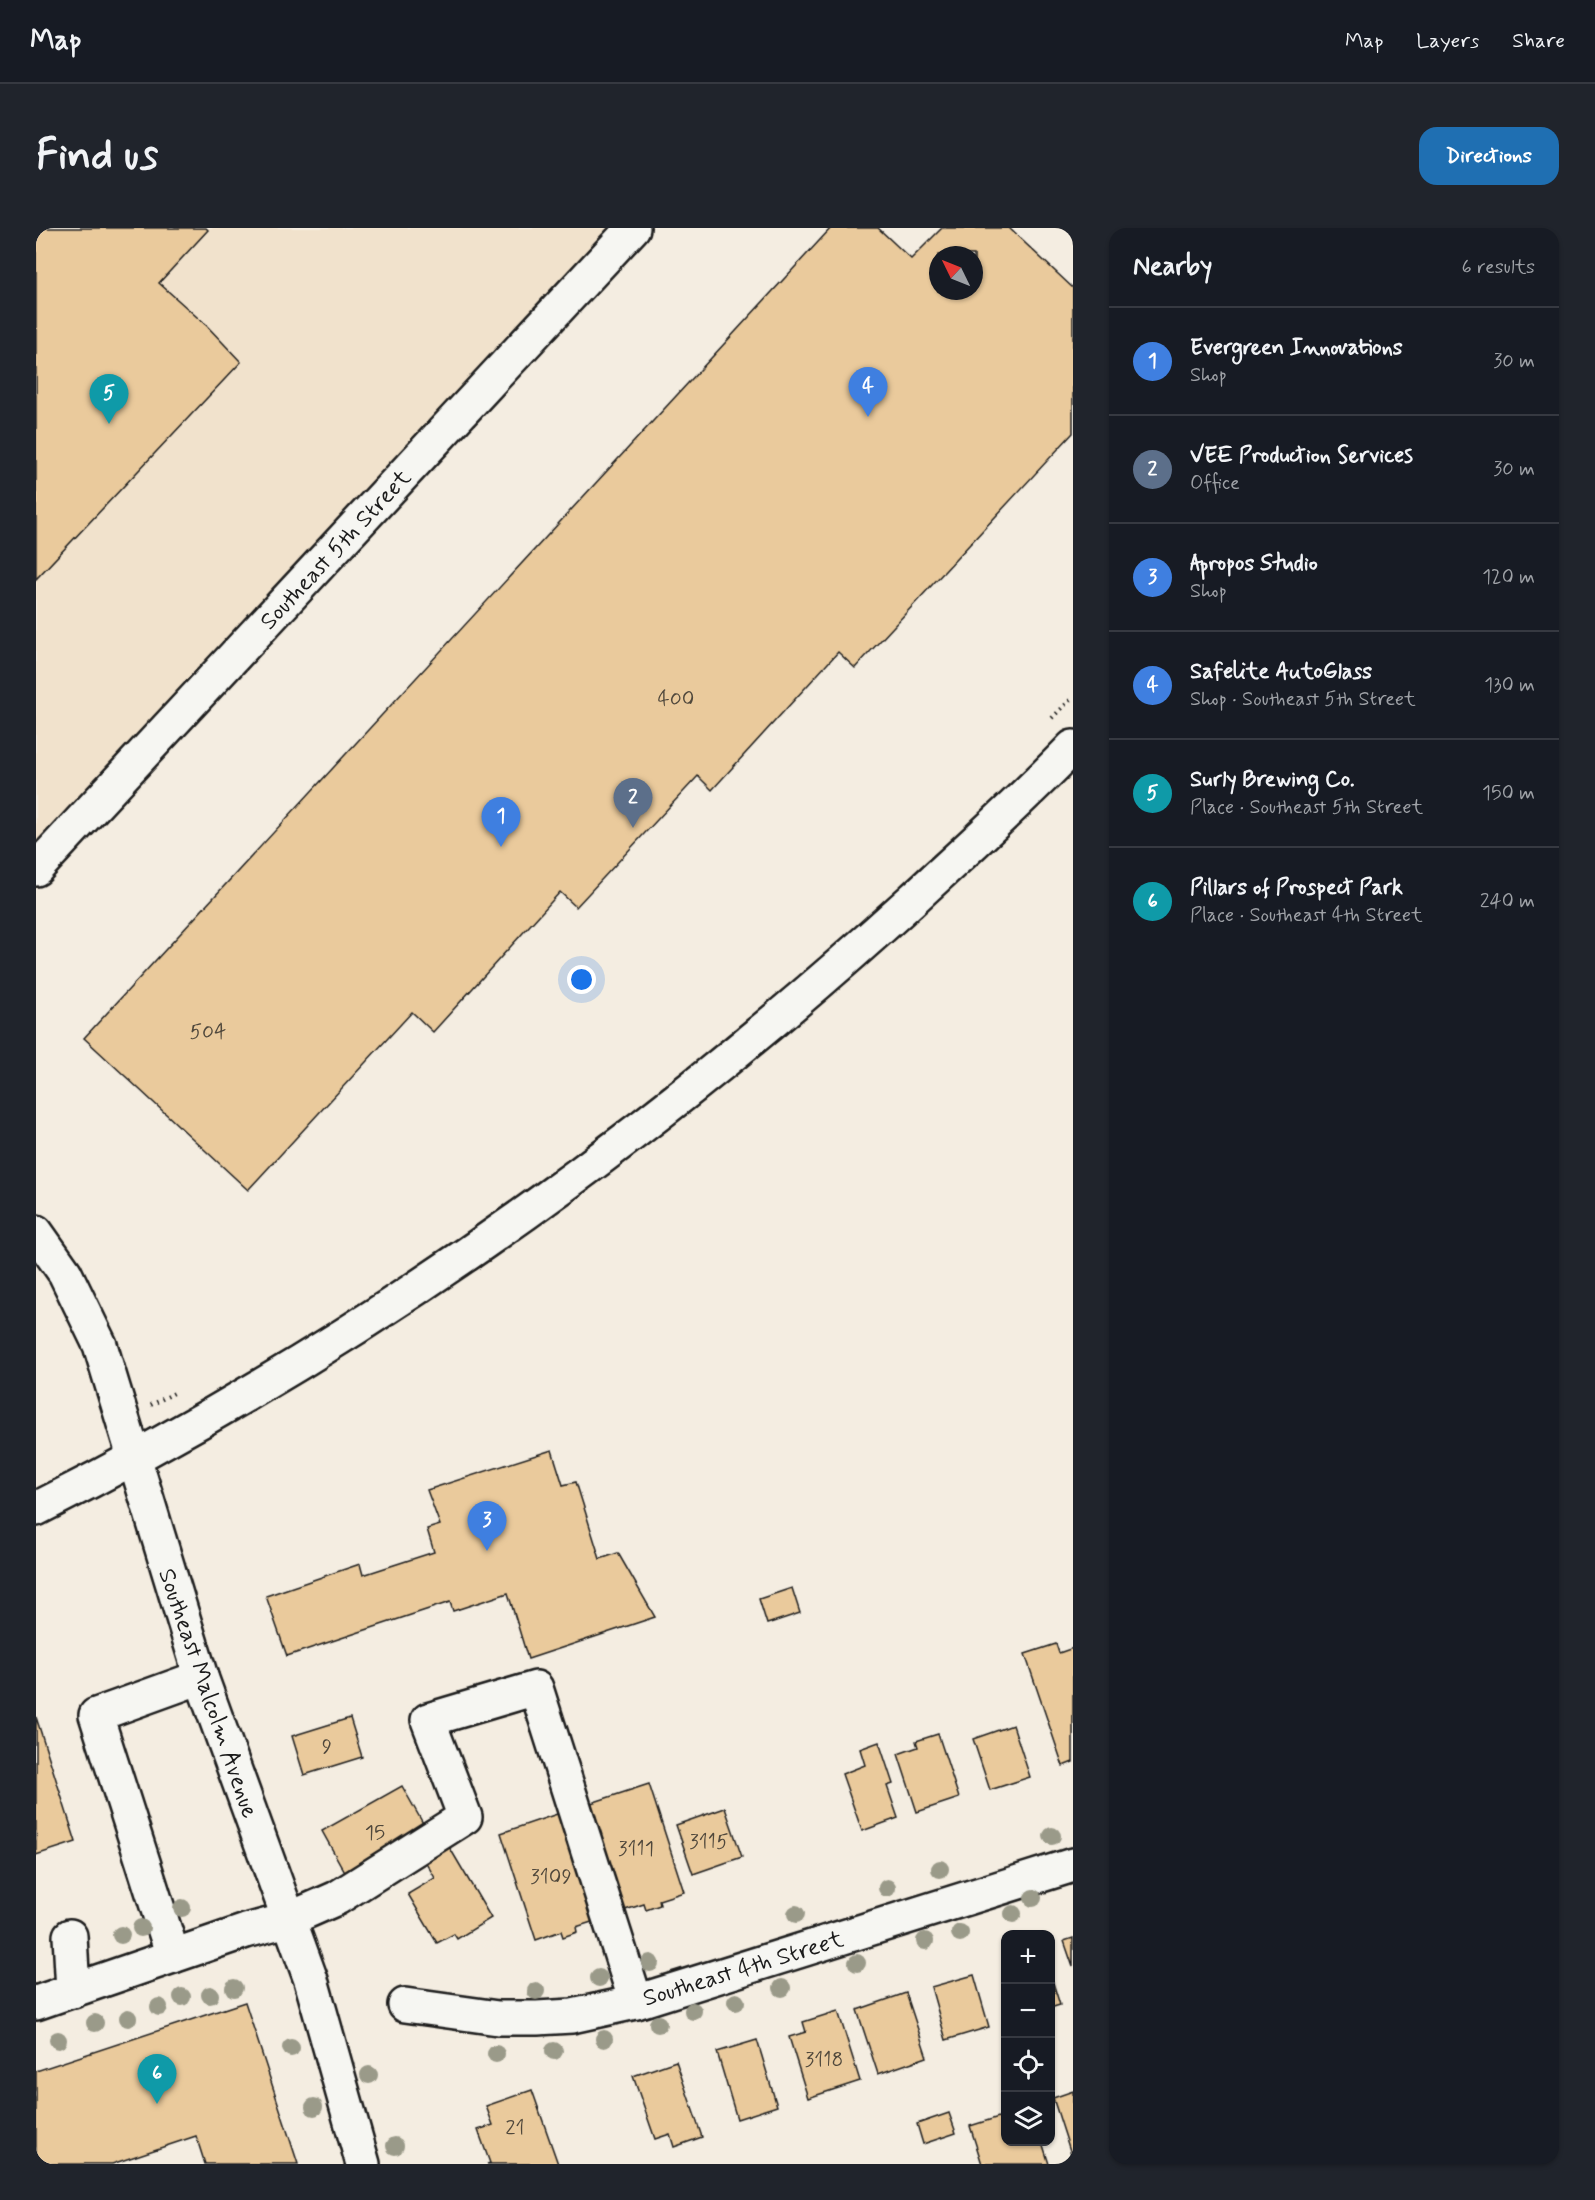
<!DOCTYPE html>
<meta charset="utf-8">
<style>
:root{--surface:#171b24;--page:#20242c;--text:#f1f3f6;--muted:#9ea1a6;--line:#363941;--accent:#1f6fb2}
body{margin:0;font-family:Mynerve,sans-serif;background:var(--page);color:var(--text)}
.controls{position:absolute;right:18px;bottom:18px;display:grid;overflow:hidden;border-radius:12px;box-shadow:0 2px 4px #0004}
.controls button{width:54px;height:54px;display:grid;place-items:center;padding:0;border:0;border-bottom:2px solid var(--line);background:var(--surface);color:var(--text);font:30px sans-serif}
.compass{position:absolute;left:893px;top:18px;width:54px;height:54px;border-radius:50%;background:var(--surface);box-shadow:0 2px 4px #0004;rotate:313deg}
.you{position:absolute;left:546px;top:752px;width:21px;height:21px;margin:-15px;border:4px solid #fff;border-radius:50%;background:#1a73e8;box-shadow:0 0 0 9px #1a73e833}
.badge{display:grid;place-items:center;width:39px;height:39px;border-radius:50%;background:var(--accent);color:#fff;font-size:20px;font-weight:700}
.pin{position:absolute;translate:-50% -50px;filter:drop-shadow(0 2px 3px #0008)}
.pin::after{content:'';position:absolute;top:32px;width:21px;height:18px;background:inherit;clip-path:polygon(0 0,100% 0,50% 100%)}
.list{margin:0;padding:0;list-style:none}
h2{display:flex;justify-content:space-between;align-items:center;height:78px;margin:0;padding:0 24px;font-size:26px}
h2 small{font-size:20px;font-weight:400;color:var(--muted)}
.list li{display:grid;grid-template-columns:39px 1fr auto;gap:18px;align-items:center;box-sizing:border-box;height:108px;padding:0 24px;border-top:2px solid var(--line)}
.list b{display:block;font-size:22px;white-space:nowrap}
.list p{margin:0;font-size:20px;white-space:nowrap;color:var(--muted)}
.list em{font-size:20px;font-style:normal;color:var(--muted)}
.icon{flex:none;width:33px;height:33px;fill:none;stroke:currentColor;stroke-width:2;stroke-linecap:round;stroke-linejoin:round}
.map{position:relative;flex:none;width:1037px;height:1936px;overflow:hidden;border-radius:18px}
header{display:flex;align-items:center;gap:36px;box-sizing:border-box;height:84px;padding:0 30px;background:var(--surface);border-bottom:2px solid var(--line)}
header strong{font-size:28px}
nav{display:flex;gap:33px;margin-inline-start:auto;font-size:21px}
.intro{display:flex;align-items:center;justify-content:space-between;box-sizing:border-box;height:144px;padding:0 36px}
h1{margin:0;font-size:42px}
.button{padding:15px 27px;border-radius:18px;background:var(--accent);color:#fff;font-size:21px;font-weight:700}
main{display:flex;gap:36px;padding:0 36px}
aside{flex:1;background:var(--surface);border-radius:18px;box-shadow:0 2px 4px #0004}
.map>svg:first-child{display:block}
.built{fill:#f1e2cc}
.building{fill:#eaca9c;stroke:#1c1c1c;stroke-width:1.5;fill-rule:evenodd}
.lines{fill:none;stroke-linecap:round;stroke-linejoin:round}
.minor-casing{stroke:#1c1c1c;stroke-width:38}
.path{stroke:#1c1c1c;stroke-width:4;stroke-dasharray:1.5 4.5;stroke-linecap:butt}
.minor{stroke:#f6f6f2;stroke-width:33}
.tree{fill:#9a9a89}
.labels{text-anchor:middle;stroke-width:5;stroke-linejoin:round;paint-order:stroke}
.number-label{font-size:21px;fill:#50483c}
.street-label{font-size:24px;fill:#1c1c1c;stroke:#f6f6f2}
</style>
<header>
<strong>Map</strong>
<nav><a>Map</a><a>Layers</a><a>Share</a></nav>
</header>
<div class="intro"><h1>Find us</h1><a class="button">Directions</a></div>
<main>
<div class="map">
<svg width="1037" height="1936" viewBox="0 0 1037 1936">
<rect width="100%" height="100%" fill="#f4ede1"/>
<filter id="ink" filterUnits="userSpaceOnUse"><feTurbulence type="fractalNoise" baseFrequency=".0167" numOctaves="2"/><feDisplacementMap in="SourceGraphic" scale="12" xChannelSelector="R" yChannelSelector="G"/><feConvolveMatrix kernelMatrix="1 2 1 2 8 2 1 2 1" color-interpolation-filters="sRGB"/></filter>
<g filter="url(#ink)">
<!-- built -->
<polygon class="built" points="0,0 605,0 0,618"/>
<!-- building -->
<g class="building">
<polygon points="0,0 170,0 172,2 123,55 171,98 205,134 0,351"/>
<path d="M795,0H842L875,31L906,0H973L1037,60V205L819,440L802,424L676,562L662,548L540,679L524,664L397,804L376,784L212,962L48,810ZM902,27H938V63H902Z"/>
<polygon points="516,1222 527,1257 540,1254 564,1331 582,1325 619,1389 492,1431 472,1365 417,1383 414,1374 251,1428 230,1368 324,1336 327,1347 398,1324 391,1301 404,1297 391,1262"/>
<polygon points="756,1360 764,1385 731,1396 723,1371"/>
<polygon points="1020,1416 1023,1425 1037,1420 1037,1534 1027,1538 989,1426"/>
<polygon points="0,1489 40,1614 0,1627"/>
<polygon points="314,1490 326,1529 268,1547 256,1508"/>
<polygon points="977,1497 994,1549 954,1562 937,1511"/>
<polygon points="902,1506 923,1570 881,1584 862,1526 882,1519 880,1513"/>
<polygon points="843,1514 857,1556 851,1558 862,1590 826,1603 806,1546 829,1537 824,1521"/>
<polygon points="613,1556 648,1664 623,1672 624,1677 610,1682 608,1676 586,1683 552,1576"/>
<polygon points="366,1558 393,1606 312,1650 286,1603"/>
<polygon points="689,1580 706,1629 657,1646 640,1597"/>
<polygon points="530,1583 565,1691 540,1699 541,1704 527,1709 525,1703 500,1712 465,1605"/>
<polygon points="408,1610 455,1690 421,1711 418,1706 401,1715 372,1666 399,1650 384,1624"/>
<polygon points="1037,1710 1037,1739 1028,1713"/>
<polygon points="1014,1745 1024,1777 1014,1780"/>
<polygon points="938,1747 953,1799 910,1812 895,1759"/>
<polygon points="870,1765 891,1829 842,1846 821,1782"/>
<polygon points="209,1774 262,1936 169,1936 160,1908 76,1936 0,1936 0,1843"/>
<polygon points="802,1783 824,1853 772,1870 753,1809 770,1804 767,1794"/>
<polygon points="721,1812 741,1878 701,1891 681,1824"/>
<polygon points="640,1833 666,1909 638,1919 634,1906 619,1911 597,1848"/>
<polygon points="496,1862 522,1936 451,1936 454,1935 442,1902 457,1897 450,1878"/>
<polygon points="1037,1863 1037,1932 1017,1870"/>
<polygon points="913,1885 920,1905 887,1916 881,1896"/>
<polygon points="969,1887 969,1914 1006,1914 1013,1936 946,1936 934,1898"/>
</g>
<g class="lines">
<!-- minor casing -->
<g class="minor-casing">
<g id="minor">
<polyline points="0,641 597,0"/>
<polyline points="0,1004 29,1045 64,1117 165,1449 275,1752 327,1936"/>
<path d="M0,1281C319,1121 614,911 877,671C931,621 986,572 1037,519"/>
<polyline points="34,1708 37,1763"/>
<polyline points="137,1728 60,1487 165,1449"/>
<polyline points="0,1775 210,1703 251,1692 301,1670 429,1589 392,1492 500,1460 600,1774"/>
<polyline points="369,1777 462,1790 501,1790 536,1788 600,1774 1037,1637"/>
</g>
</g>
<!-- path -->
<g class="path">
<polyline points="1016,490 1037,469"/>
<polyline points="115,1177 138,1165"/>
</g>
<!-- minor -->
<use href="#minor" class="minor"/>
</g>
<!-- trees -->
<g class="tree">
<circle cx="1016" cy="1608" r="9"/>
<circle cx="904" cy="1641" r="9"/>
<circle cx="851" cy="1660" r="9"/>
<circle cx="997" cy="1670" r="9"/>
<circle cx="146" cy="1680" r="9"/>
<circle cx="760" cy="1686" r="9"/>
<circle cx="977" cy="1686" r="9"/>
<circle cx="105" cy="1700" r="9"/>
<circle cx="924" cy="1705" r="9"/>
<circle cx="85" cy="1707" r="9"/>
<circle cx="889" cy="1713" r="9"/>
<circle cx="614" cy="1735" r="9"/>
<circle cx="821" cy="1735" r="9"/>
<circle cx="563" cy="1750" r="9"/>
<circle cx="198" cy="1760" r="9"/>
<circle cx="746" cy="1760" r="9"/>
<circle cx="500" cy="1763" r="9"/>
<circle cx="174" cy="1767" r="9"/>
<circle cx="146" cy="1769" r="9"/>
<circle cx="700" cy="1774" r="9"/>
<circle cx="123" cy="1779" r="9"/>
<circle cx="657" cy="1783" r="9"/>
<circle cx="92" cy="1790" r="9"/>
<circle cx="59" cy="1795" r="9"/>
<circle cx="622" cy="1796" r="9"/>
<circle cx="568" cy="1811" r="9"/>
<circle cx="22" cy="1812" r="9"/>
<circle cx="255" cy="1820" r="9"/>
<circle cx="518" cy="1823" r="9"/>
<circle cx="460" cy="1826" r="9"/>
<circle cx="333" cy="1847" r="9"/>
<circle cx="278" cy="1879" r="9"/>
<circle cx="359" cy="1918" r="9"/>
</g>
</g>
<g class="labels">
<!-- number labels -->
<g class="number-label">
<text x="640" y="477">400</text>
<text x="172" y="810">504</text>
<text x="291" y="1525">9</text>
<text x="339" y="1611">15</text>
<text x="673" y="1620">3115</text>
<text x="600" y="1627">3111</text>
<text x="515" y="1655">3109</text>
<text x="788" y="1838">3118</text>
<text x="479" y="1906">21</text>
</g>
<!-- street labels -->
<g class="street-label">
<text transform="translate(299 321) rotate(-47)" y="8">Southeast 5th Street</text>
<text transform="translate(173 1465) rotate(71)" y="8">Southeast Malcolm Avenue</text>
<text transform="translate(707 1740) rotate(-17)" y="8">Southeast 4th Street</text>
</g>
</g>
</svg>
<div class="controls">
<button>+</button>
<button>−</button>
<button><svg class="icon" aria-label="locate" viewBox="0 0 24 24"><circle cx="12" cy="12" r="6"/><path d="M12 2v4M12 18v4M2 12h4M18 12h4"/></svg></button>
<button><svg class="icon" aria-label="layers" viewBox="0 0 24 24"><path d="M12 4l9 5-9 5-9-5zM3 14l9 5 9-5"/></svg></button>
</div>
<svg class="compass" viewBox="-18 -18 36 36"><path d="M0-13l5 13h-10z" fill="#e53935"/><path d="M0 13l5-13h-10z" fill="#9ea1a6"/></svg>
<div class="you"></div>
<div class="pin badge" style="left:465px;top:619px;background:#3f7fe0">1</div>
<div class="pin badge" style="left:597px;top:600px;background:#5c6f8a">2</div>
<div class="pin badge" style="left:451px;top:1323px;background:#3f7fe0">3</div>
<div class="pin badge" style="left:832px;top:189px;background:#3f7fe0">4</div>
<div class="pin badge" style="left:73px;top:196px;background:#0f9aa8">5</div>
<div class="pin badge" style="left:121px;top:1876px;background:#0f9aa8">6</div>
</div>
<aside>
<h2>Nearby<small>6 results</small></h2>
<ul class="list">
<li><span class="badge" style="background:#3f7fe0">1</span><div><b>Evergreen Innovations</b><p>Shop</p></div><em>30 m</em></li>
<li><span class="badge" style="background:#5c6f8a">2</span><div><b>VEE Production Services</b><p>Office</p></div><em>30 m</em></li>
<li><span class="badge" style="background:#3f7fe0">3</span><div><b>Apropos Studio</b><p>Shop</p></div><em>120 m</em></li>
<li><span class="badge" style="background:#3f7fe0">4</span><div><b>Safelite AutoGlass</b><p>Shop · Southeast 5th Street</p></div><em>130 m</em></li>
<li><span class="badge" style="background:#0f9aa8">5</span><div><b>Surly Brewing Co.</b><p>Place · Southeast 5th Street</p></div><em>150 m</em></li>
<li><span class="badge" style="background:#0f9aa8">6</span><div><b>Pillars of Prospect Park</b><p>Place · Southeast 4th Street</p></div><em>240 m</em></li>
</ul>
</aside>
</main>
